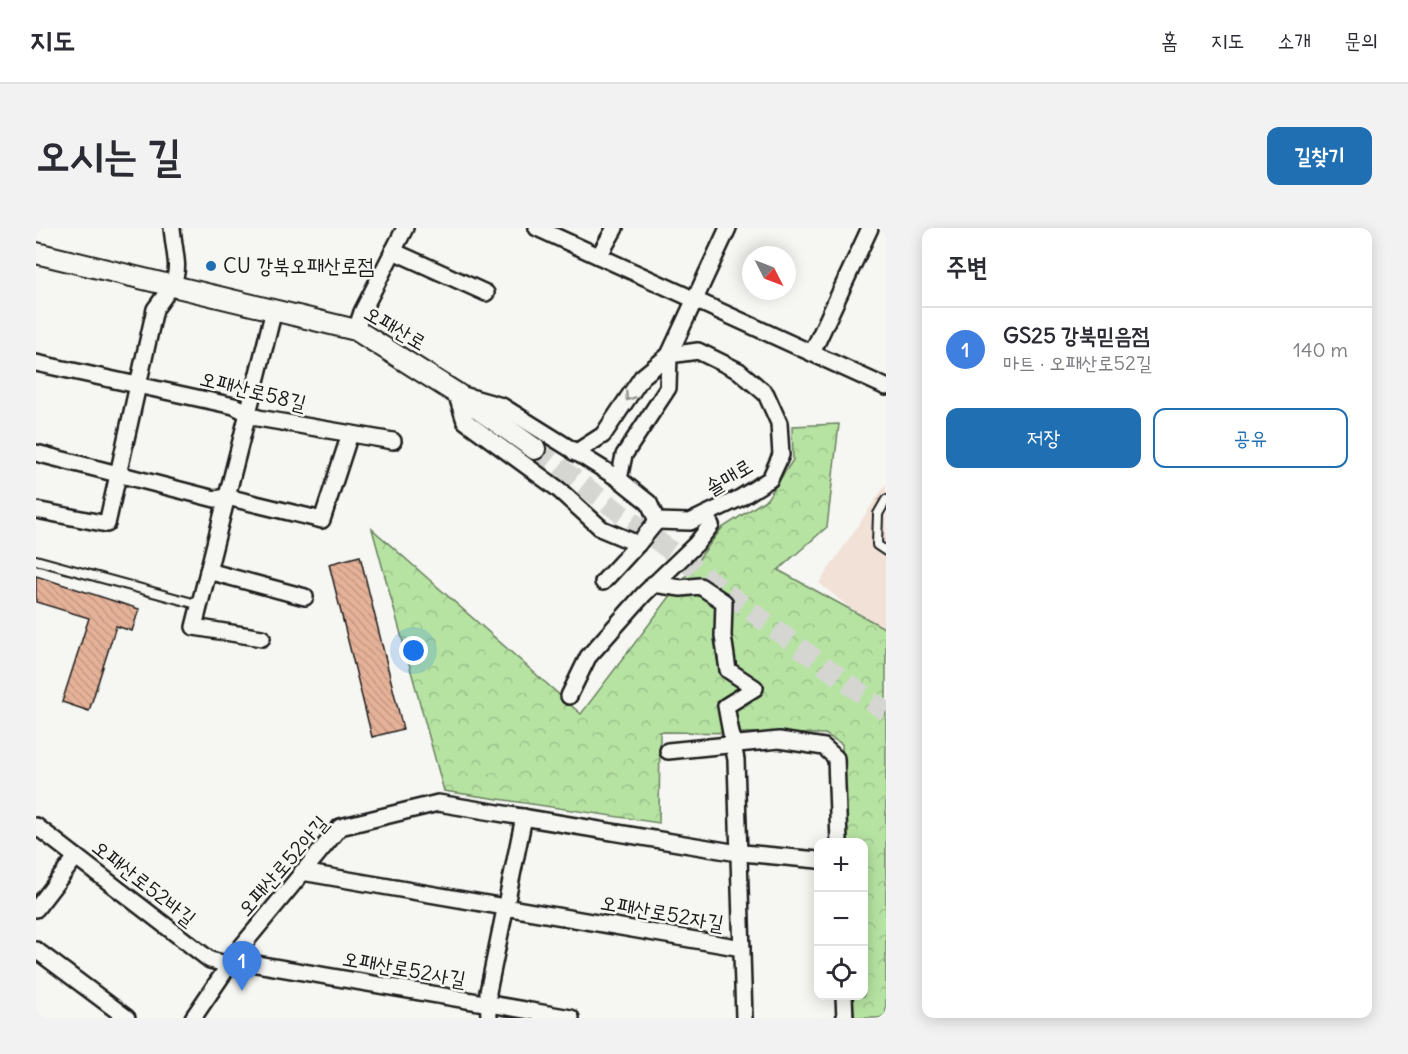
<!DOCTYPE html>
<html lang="ko">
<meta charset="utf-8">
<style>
:root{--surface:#fff;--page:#f2f2f3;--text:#2b2b33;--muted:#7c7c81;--line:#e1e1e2;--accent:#1f6fb2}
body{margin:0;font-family:Delius,"Poor Story",sans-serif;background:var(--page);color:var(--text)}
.controls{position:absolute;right:18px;bottom:18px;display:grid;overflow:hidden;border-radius:12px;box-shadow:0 3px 15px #0003}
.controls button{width:54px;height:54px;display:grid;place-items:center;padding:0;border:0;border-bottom:2px solid var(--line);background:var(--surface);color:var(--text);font:30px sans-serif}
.compass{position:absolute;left:706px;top:18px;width:54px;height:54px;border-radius:50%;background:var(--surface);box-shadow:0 3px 15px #0003;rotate:132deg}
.you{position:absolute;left:378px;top:423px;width:21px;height:21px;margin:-15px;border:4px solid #fff;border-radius:50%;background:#1a73e8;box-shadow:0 0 0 9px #1a73e833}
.badge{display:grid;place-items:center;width:39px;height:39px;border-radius:50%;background:var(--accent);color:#fff;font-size:20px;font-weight:700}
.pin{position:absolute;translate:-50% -50px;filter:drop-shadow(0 2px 3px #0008)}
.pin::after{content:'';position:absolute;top:32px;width:21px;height:18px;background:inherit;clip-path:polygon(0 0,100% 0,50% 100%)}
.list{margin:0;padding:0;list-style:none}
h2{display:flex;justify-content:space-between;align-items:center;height:78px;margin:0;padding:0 24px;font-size:26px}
h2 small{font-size:20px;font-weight:400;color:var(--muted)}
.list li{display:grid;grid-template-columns:39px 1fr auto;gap:18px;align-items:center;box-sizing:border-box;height:84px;padding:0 24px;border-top:2px solid var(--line)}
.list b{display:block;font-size:22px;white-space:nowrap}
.list p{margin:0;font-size:20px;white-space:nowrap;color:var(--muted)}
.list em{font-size:20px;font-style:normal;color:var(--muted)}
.actions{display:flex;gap:12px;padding:18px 24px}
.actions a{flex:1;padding:14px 0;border:2px solid var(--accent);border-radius:12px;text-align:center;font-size:21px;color:var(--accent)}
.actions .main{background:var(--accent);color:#fff}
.icon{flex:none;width:33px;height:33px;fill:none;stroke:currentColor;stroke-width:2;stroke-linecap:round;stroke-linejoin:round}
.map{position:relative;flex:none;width:850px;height:790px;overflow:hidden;border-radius:12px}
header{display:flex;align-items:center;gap:36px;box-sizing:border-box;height:84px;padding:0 30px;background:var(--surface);border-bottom:2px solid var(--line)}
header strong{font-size:28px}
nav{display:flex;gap:33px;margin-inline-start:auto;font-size:21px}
.intro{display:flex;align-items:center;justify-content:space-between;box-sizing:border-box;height:144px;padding:0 36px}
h1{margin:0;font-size:42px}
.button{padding:15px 27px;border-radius:12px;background:var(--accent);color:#fff;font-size:21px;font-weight:700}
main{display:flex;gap:36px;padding:0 36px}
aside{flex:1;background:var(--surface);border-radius:12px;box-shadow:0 3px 15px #0003}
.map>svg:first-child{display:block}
.built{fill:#f1e1d7}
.forest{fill:url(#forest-crowns);stroke:#69805f;stroke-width:1.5}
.building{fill:url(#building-back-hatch);stroke:#1c1c1c;stroke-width:1.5}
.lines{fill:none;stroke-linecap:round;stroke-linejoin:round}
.tertiary-tunnel{stroke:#d5d5d2;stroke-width:20;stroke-dasharray:20 10;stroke-linecap:butt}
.service-casing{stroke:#1c1c1c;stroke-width:12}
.minor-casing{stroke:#1c1c1c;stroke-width:20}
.tertiary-casing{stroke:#1c1c1c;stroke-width:24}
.service{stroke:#f6f6f2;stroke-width:8}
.minor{stroke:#f6f6f2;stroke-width:15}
.tertiary{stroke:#f6f6f2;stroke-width:20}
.oneway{stroke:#949492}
.poi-dot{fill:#1f6fb2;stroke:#f6f6f2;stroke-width:2}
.labels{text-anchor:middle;stroke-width:5;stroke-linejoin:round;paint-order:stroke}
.poi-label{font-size:21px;fill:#1c1c1c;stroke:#f6f6f2;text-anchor:start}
.street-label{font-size:21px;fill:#1c1c1c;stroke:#f6f6f2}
</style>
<header>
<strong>지도</strong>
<nav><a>홈</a><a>지도</a><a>소개</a><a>문의</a></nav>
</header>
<div class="intro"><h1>오시는 길</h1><a class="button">길찾기</a></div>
<main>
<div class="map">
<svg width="850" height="790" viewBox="0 0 850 790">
<defs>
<pattern id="forest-crowns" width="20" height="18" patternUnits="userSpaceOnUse" patternTransform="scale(1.5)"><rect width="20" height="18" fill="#b6e3a2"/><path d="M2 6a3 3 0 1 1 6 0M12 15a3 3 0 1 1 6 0" fill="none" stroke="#9cc28b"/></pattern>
<pattern id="building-back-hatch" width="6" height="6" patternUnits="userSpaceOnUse" patternTransform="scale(1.5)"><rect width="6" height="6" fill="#e5b198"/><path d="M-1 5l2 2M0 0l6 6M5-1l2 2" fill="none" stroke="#c49882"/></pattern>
</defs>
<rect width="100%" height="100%" fill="#f6f6f2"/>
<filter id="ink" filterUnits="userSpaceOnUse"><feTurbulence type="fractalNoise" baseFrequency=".0167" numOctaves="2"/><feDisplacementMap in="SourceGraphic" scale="12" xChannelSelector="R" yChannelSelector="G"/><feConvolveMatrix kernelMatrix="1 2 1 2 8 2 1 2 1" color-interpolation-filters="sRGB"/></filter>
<g filter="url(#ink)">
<!-- built -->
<polygon class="built" points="850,256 850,409 783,355"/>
<!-- forest -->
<polygon class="forest" points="803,196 791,299 742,342 850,401 850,790 817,790 816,768 828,768 828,614 810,614 806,516 789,506 624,504 623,595 408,563 336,301 545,486 686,300 731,271 757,232 756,198"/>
<!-- building -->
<g class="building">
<polygon points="324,328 367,501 336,509 293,336"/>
<polygon points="0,348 103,381 96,403 80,398 53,483 26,474 53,390 0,374"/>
</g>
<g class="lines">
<!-- tertiary-tunnel -->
<polyline class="tertiary-tunnel" points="499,221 850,484"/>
<!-- service casing -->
<g class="service-casing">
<g id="service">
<polyline points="850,272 842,286 841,317 850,323"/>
<polyline points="0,332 164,377"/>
</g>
</g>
<!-- minor casing -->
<g class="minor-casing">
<g id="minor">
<polyline points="501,0 850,159"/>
<polyline points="357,23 450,65"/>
<polyline points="563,28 579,0"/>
<polyline points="320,102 326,84 369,0"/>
<polyline points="776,125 834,0"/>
<polyline points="0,135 198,178 222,190 357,213"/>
<polygon points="420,165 466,178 583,251 613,275 621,293 602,316 566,301 522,261 429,193"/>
<polyline points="0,225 179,271 191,269 286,292 314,206"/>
<polyline points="539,225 567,207 606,149 633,127 662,123 703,143 730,166 743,195 745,227 734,251 704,270 654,294 621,293"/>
<polyline points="583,251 588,227 632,160 633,127 692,0"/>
<path d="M0,282L71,296L119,81C148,43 141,46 136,0"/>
<polyline points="172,343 269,369"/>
<polyline points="567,354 602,316"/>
<polyline points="617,356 645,360 664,358 688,374 687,408 692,442 719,460 690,478 700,532 708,790"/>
<polyline points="226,410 158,399 238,82"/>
<polyline points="533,468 552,429 608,366 660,316 675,297 669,287"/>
<polyline points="632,523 743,512 788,519 800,530 803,614"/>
<polyline points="0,598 174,732 194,737 209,734 535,790"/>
<polyline points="266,644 706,720"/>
<polyline points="0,681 40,629"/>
<polyline points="0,722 91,790"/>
<polyline points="808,768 809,790"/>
<polyline points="157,790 206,718 304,599 402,575 696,624 782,632"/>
<polyline points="453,790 452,764 488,589"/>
</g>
</g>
<!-- tertiary casing -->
<g class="tertiary-casing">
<polyline id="tertiary" points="0,25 320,102 420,165 499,221"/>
</g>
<!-- service -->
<use href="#service" class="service"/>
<!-- minor -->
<use href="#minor" class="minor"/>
<!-- tertiary -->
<use href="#tertiary" class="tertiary"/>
</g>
<!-- one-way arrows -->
<defs><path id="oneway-chevron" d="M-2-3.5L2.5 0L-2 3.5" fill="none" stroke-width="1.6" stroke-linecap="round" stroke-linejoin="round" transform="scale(1.5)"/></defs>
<use class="oneway" href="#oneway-chevron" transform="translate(593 169) rotate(124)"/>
</g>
<!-- markers -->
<circle class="poi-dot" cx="175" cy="38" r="6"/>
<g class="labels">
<!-- poi labels -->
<g class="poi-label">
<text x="187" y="45">CU 강북오패산로점</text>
</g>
<!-- street labels -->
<g class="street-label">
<text transform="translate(359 100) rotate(30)" y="7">오패산로</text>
<text transform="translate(217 163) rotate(14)" y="7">오패산로58길</text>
<text transform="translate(693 249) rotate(-31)" y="7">솔매로</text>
<text transform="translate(247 638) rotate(-49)" y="7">오패산로52아길</text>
<text transform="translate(108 655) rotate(38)" y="7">오패산로52바길</text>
<text transform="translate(626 685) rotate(10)" y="7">오패산로52자길</text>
<text transform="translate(368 741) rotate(10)" y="7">오패산로52사길</text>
</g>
</g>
</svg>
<div class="controls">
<button>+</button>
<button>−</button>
<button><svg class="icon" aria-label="locate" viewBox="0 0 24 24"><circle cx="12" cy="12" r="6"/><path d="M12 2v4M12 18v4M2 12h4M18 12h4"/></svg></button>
</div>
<svg class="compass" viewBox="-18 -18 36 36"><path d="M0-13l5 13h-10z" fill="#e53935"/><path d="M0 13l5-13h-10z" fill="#7c7c81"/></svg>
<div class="you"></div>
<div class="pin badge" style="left:206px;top:763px;background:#3f7fe0">1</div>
</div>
<aside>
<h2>주변<small></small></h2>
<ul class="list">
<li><span class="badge" style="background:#3f7fe0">1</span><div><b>GS25 강북믿음점</b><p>마트 · 오패산로52길</p></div><em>140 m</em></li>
</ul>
<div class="actions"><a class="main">저장</a><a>공유</a></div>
</aside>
</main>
